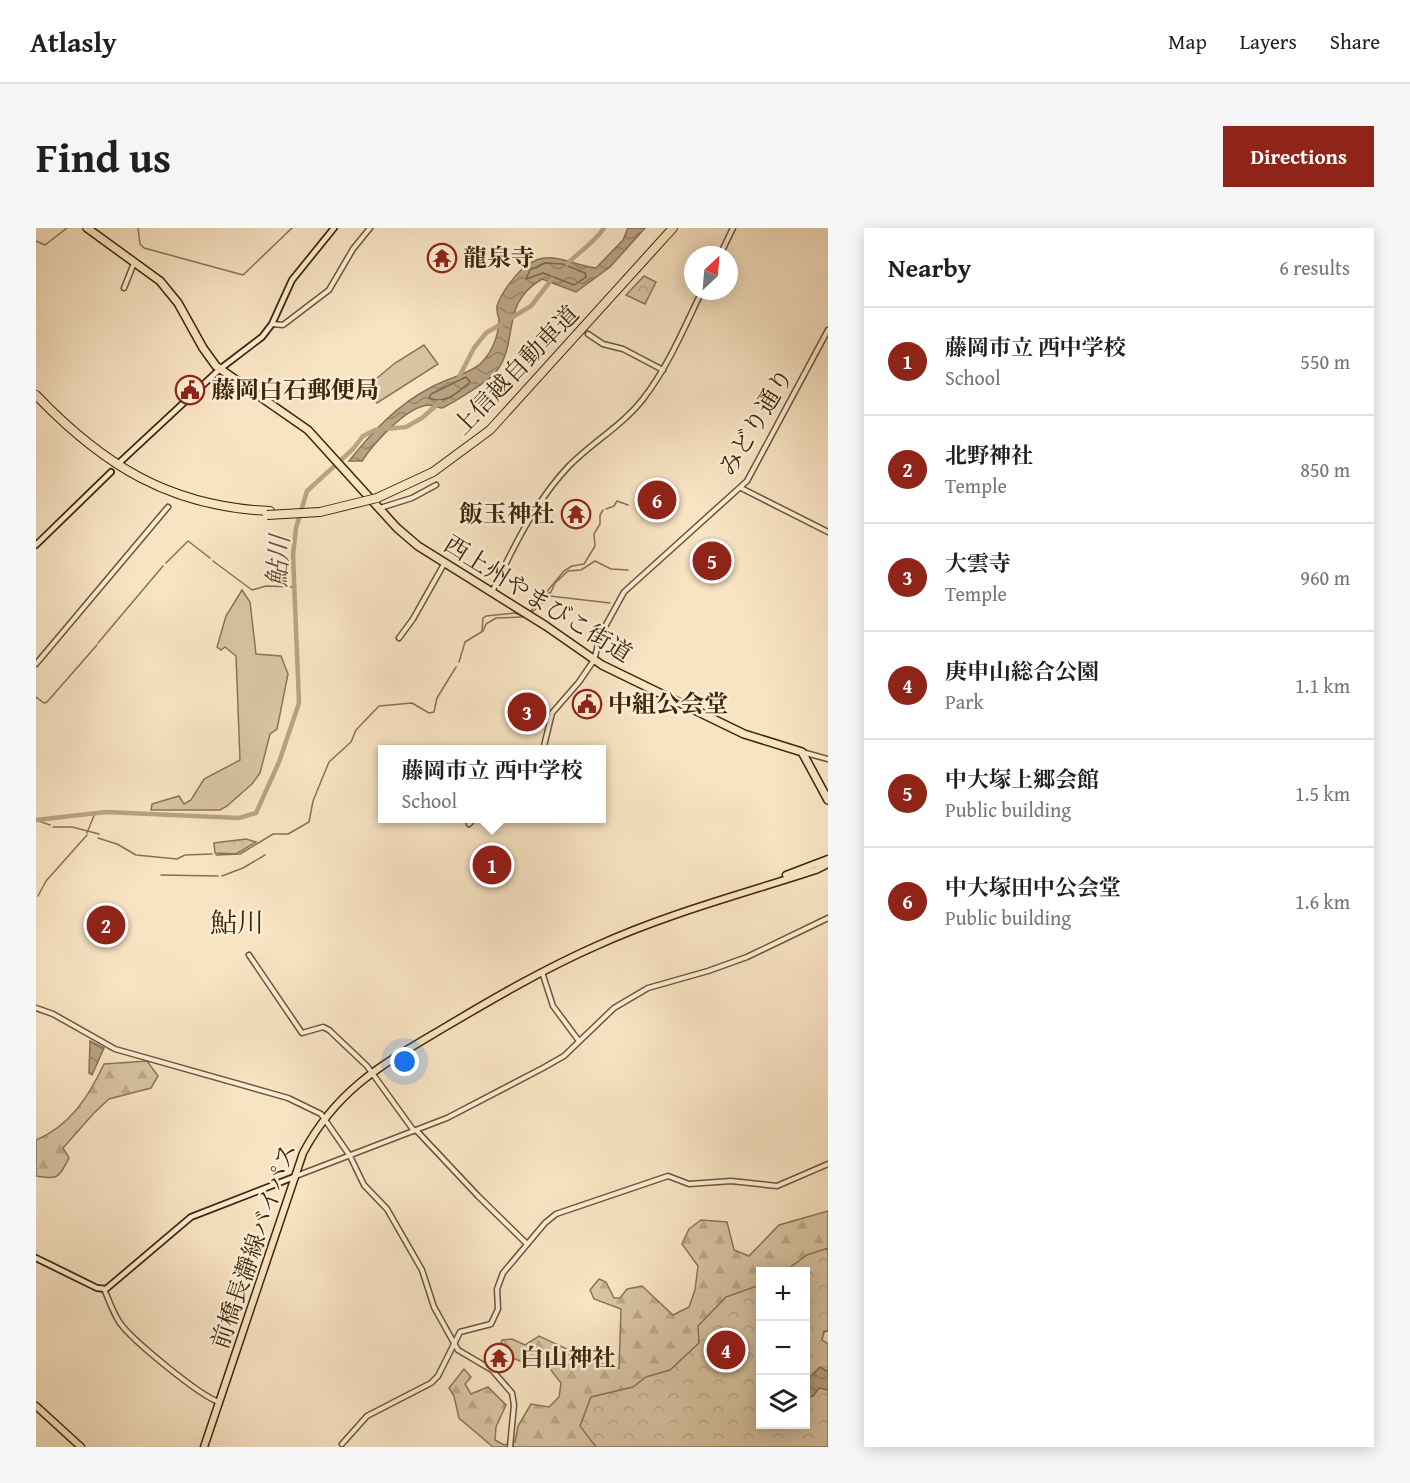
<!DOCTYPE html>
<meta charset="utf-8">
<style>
:root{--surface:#fff;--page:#f6f6f6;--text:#202124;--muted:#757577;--line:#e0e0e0;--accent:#8f2418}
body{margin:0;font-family:"Gentium Book Plus","Noto Serif JP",serif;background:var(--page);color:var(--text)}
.controls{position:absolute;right:18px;bottom:18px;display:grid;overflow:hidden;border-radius:0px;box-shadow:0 3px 15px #0003}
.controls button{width:54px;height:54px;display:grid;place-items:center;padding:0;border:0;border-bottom:2px solid var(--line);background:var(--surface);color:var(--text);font:30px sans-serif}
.compass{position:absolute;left:648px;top:18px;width:54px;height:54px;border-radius:50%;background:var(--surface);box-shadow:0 3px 15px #0003;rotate:26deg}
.you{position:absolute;left:369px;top:834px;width:21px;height:21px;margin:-15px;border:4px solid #fff;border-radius:50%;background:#1a73e8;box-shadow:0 0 0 9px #1a73e833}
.badge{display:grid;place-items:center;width:39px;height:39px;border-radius:50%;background:var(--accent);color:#fff;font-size:20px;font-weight:700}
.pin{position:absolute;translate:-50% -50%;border:3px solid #fff;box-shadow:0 2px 6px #0006}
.popup{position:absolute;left:342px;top:517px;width:228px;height:78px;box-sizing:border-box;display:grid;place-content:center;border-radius:0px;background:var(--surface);filter:drop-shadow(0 2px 4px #0005);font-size:20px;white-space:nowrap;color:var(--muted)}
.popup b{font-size:22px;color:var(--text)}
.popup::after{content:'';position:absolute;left:50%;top:100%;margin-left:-12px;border:12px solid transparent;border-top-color:var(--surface)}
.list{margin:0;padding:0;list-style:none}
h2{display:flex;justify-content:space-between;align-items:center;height:78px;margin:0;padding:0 24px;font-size:26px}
h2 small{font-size:20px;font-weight:400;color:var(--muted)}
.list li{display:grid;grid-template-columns:39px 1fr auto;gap:18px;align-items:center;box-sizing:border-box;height:108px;padding:0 24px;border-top:2px solid var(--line)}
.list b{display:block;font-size:22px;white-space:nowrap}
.list p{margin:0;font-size:20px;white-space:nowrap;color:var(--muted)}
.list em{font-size:20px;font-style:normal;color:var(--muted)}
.icon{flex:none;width:33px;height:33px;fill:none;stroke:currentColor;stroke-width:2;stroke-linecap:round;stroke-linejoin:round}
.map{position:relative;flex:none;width:792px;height:1219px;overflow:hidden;border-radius:0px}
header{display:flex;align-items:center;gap:36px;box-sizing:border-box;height:84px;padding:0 30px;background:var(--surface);border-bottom:2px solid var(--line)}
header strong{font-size:28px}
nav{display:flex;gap:33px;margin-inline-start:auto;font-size:21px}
.intro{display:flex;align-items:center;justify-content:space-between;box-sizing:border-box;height:144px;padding:0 36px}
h1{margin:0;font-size:42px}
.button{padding:15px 27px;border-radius:0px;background:var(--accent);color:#fff;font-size:21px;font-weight:700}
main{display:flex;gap:36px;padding:0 36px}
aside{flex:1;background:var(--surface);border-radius:0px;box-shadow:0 3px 15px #0003}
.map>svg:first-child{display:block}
.grass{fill:#d8c3a2;stroke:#8b7555;stroke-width:1.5}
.forest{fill:url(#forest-firs);stroke:#8b7555;stroke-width:1.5}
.park{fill:url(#park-crowns);stroke:#8b7555;stroke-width:1.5}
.water{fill:url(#water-waves);stroke:#887152;stroke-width:1.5}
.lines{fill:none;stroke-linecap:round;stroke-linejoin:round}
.shore{stroke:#7c6546;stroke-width:1.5}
.stream{stroke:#887152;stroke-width:1.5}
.river{stroke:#b9a383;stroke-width:4.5}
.tertiary-casing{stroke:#6c5636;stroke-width:7}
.secondary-casing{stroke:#3e2708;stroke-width:8}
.primary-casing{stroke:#3e2708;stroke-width:9}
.trunk-casing{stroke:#3e2708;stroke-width:10}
.motorway-casing{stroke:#3e2708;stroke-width:10}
.tertiary{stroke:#faedd7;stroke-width:4}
.secondary{stroke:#faedd7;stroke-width:4.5}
.primary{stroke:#f8e3c2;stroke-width:6}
.trunk{stroke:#f8e3c2;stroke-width:7}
.motorway{stroke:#f8e3c2;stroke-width:8}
.motorway-bridge-casing{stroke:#3e2708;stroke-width:10;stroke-linecap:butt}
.motorway-bridge{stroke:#f8e3c2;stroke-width:8}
.labels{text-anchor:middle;stroke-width:5;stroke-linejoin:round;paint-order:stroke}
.poi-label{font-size:24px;font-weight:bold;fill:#3e2708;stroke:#faedd7;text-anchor:start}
.street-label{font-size:24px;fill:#3e2708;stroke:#faedd7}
.water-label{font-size:26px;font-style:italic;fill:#634c2d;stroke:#faedd7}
.quarter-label{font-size:27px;fill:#3e2708;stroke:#faedd7}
</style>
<header>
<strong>Atlasly</strong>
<nav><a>Map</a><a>Layers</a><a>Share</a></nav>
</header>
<div class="intro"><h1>Find us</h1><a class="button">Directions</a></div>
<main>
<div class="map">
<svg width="792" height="1219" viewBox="0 0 792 1219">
<defs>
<pattern id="forest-firs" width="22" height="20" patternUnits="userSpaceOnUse" patternTransform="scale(1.5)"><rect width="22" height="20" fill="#d8c3a2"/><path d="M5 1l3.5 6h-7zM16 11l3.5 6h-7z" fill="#baa88a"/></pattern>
<pattern id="park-crowns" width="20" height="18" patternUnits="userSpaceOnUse" patternTransform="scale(1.5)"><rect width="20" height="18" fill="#d8c3a2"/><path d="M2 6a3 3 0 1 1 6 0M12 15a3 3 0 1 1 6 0" fill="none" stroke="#baa88a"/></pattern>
<pattern id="water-waves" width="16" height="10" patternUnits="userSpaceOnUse" patternTransform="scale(1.5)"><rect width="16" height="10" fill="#b9a383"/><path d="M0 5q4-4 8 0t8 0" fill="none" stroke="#988569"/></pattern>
</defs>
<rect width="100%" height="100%" fill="#f8e3c2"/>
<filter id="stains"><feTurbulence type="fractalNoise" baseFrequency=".00333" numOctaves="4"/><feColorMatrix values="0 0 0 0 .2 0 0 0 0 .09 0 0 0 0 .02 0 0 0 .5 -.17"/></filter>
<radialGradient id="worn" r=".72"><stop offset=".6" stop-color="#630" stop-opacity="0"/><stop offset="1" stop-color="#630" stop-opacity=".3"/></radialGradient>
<!-- grass -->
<g class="grass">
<polygon points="388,117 402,136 341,175 329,160 359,135"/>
<polygon points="206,362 214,374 220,426 245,428 252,446 241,501 234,506 224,545 216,556 191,578 184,582 115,582 116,576 143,568 148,576 155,572 168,551 204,532 200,428 189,419 185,422 181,419 190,388"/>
</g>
<!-- forest -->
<g class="forest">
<path d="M111,833L122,848L115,860L73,871L58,885L27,920L33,930C22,950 23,952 0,948V912C34,898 53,868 68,836Z"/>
<polygon points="792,983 792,1103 788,1104 781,1120 770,1044 724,1044 724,1196 770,1196 792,1219 457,1219 423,1190 418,1168 413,1160 428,1141 435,1149 429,1156 435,1166 452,1159 470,1177 460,1199 459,1212 468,1217 479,1214 482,1198 495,1176 513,1179 523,1169 525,1155 512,1138 498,1132 486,1134 472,1128 463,1121 466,1112 476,1111 489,1117 503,1108 559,1134 583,1140 585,1081 558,1071 554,1062 563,1051 570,1054 578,1070 584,1070 591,1061 606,1058 637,1087 653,1079 659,1062 662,1038 646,1016 653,1001 665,992 691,994 698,1022 713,1028 743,997"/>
</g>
<!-- park -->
<g class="park">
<polygon points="608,48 620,54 609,76 590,67"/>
<polygon points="210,611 220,614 200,626 179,625 178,615"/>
<polygon points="792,1020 792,1103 788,1103 786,1112 792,1116 792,1219 560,1219 544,1198 555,1169 597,1159 610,1149 634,1142 663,1115 662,1098 690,1069 724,1057 724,1196 770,1196 770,1044 749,1043 771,1027"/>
</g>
<!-- water -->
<g class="water">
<path d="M592,0H609L574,39L540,64L506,51C463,76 484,113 460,144C454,152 417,175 406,180C402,179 396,177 392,177C370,179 337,216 326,233H313C336,204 361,177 394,160C407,152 439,144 447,133C457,122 463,106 463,91C462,87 460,82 461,78C465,65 480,45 491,37C515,20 536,38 560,40L587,12Z"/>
<polygon points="54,813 68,820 56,847 53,845"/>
<polygon points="784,1139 792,1144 792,1162 783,1160 777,1168 770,1170 770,1153"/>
</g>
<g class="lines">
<!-- shore -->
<g class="shore">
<polygon points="509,35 527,36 549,45 550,49 538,57 507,45 490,51 494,42"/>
<path d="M430,149L434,154C422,164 410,177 393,170L395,166Z"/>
</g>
<!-- stream -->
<g class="stream">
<polyline points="102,0 104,16 108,20 207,47 256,0"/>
<polyline points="0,13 9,17 31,0"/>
<polyline points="570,281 578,278 581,273 592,277"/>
<polyline points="177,333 216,362 230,358 257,359"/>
<polyline points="130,335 152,313 174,330"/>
<polyline points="507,369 515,364 519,355 532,343 545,342 559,333 575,341 592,342"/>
<polyline points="494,384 528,343 536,338 548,336 559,318 558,306 564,296 564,287 567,282"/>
<polyline points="495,385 514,368 574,375"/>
<polyline points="446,403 447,390 450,388 479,385 486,388"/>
<polyline points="62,415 127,338"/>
<polyline points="423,434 429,414 447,403 450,396 460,390 488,389"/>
<polyline points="0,469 8,475 11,474 61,417"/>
<polyline points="0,592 14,597"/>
<polyline points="17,599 36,599 63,606"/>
<polyline points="51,605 59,585"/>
<polyline points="62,610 81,616 100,627 141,631 149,627 176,626"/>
<polyline points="180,627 204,626 237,606 252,606 273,594 277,573 293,534 315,514 320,502 343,478 376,475 393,485 398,484 401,470 420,439"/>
<polyline points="125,647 182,648"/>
<polyline points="186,648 207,640 229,627"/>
<polyline points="2,668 10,653 51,607"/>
</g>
<!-- river -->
<g class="river">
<path d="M531,36C543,24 558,15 568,0"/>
<polyline points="423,149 438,120 450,105 495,78 516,51"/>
<polyline points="0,592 70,584 203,590 220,585 243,534 263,475 257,327 260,300 271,263 317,221 327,208 339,202 370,199 386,190 404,174"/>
</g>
<!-- tertiary casing -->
<g class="tertiary-casing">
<g id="tertiary">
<polyline points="684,27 697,0"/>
<polyline points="88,60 98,35"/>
<polyline points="236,96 247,97 293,62 317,21 334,0"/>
<polyline points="552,106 567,116 587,121 627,142"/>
<polyline points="705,260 792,304"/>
<polyline points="344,280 376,270 400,257"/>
<path d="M456,364C477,320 499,274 532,239C555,215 586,198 607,171C632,139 648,100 666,63"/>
<polyline points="363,410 377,391 408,336"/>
<polyline points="0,436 132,279"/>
<polyline points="507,522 516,485 543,454 558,432 565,406 588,364 711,253 792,102"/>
<polyline points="766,524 792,531"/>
<polyline points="433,596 439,590"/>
<polyline points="213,727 266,805 287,799 293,802 331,838 378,903"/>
<polyline points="506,744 517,778 543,813"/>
<polyline points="0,780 17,786 79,821 252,870 285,886 314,928 328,957 351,981 386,1042 398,1079 418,1115 422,1122 456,1142 476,1165 478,1177 474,1219"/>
<polyline points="380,902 442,968 491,1016"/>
<polyline points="260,948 411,890 507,840 528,828 578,780 612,760 672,743 711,729 792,690"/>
<path d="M68,1061C73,1072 77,1085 84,1095C96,1112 164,1168 183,1174"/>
<polyline points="306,1216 331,1188 395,1155 402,1148 424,1104 455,1096 462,1081 461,1061 467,1045 509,995 520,986 632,948 653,956 695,953 741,958 792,936"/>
</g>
</g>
<!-- secondary casing -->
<g class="secondary-casing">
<g id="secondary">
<polyline points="83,235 184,141 226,109 236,96 256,52 298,0"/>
<polyline points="0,317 75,244"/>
<polyline points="0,1030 61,1060 70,1061 155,989 258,949"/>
</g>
</g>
<!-- primary casing -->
<g class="primary-casing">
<g id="primary">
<polyline points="750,647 792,631"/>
<polyline points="0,1178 45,1219"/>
<path d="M168,1219L267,925C302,859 349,835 411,798C460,769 508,741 560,718C630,686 706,666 780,642L792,636"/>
</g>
</g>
<!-- trunk casing -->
<g class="trunk-casing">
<polyline id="trunk" points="51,0 124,53 142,75 167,120 180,138 272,202 361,300 382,318 510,398 566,437 708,506 766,524 792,572"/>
</g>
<!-- motorway casing -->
<g class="motorway-casing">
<g id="motorway">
<path d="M0,167C67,237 134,279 234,283"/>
<polyline points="341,270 397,244 454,202 637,0"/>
</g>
</g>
<!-- tertiary -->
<use href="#tertiary" class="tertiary"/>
<!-- secondary -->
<use href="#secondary" class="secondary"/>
<!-- primary -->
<use href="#primary" class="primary"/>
<!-- trunk -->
<use href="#trunk" class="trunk"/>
<!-- motorway -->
<use href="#motorway" class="motorway"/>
<!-- motorway-bridge casing -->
<g class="motorway-bridge-casing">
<polyline id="motorway-bridge" points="231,287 284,284 341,270"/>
</g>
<!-- motorway-bridge -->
<use href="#motorway-bridge" class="motorway-bridge"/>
</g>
<!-- icons -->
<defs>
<g id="temple-ring" transform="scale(1.5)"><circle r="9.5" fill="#faedd7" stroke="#8f2418" stroke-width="1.5"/><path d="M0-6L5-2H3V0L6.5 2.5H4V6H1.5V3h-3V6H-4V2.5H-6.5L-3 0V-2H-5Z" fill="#8f2418"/></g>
<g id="civic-ring" transform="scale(1.5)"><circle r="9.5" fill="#faedd7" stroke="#8f2418" stroke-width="1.5"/><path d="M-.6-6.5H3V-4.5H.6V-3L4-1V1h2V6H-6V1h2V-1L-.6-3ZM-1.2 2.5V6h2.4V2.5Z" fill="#8f2418"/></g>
</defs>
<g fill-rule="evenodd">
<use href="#temple-ring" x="406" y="30"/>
<use href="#civic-ring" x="154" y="162"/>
<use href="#temple-ring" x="540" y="286"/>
<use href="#civic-ring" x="551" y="476"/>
<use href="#temple-ring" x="463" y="1130"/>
</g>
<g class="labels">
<!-- poi labels -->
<g class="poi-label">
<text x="427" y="38">龍泉寺</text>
<text x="175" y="170">藤岡白石郵便局</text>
<text x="519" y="294" text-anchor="end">飯玉神社</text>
<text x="572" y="484">中組公会堂</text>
<text x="484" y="1138">白山神社</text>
</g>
<!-- street labels -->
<g class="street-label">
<text transform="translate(480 142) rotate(-46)" y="8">上信越自動車道</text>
<text transform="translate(720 194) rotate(-59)" y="8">みどり通り</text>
<text transform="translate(502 371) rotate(32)" y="8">西上州やまびこ街道</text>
<text transform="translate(218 1018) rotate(-71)" y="8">前橋長瀞線バイパス</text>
</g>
<!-- water labels -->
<g class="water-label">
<text transform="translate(242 333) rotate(-86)" y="9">鮎川</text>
</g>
<!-- quarter labels -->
<g class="quarter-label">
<text x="201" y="704">鮎川</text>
</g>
</g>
<rect width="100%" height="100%" filter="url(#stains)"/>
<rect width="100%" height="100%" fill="url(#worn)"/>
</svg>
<div class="controls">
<button>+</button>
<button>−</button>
<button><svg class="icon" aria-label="layers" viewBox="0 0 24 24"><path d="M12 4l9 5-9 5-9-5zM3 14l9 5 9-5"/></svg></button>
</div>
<svg class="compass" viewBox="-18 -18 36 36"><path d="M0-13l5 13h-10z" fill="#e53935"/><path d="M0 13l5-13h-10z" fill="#757577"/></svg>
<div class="you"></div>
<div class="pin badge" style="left:456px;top:637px">1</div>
<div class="popup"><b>藤岡市立 西中学校</b>School</div>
<div class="pin badge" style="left:70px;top:697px">2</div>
<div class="pin badge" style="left:491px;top:484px">3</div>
<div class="pin badge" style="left:690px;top:1122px">4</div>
<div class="pin badge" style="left:676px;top:333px">5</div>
<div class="pin badge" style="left:621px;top:272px">6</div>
</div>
<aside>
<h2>Nearby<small>6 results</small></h2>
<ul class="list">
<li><span class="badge">1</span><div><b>藤岡市立 西中学校</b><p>School</p></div><em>550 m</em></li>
<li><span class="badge">2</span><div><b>北野神社</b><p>Temple</p></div><em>850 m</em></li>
<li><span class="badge">3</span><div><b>大雲寺</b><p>Temple</p></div><em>960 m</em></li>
<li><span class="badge">4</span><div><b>庚申山総合公園</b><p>Park</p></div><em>1.1 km</em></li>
<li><span class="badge">5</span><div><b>中大塚上郷会館</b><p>Public building</p></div><em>1.5 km</em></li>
<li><span class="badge">6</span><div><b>中大塚田中公会堂</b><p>Public building</p></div><em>1.6 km</em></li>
</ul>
</aside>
</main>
